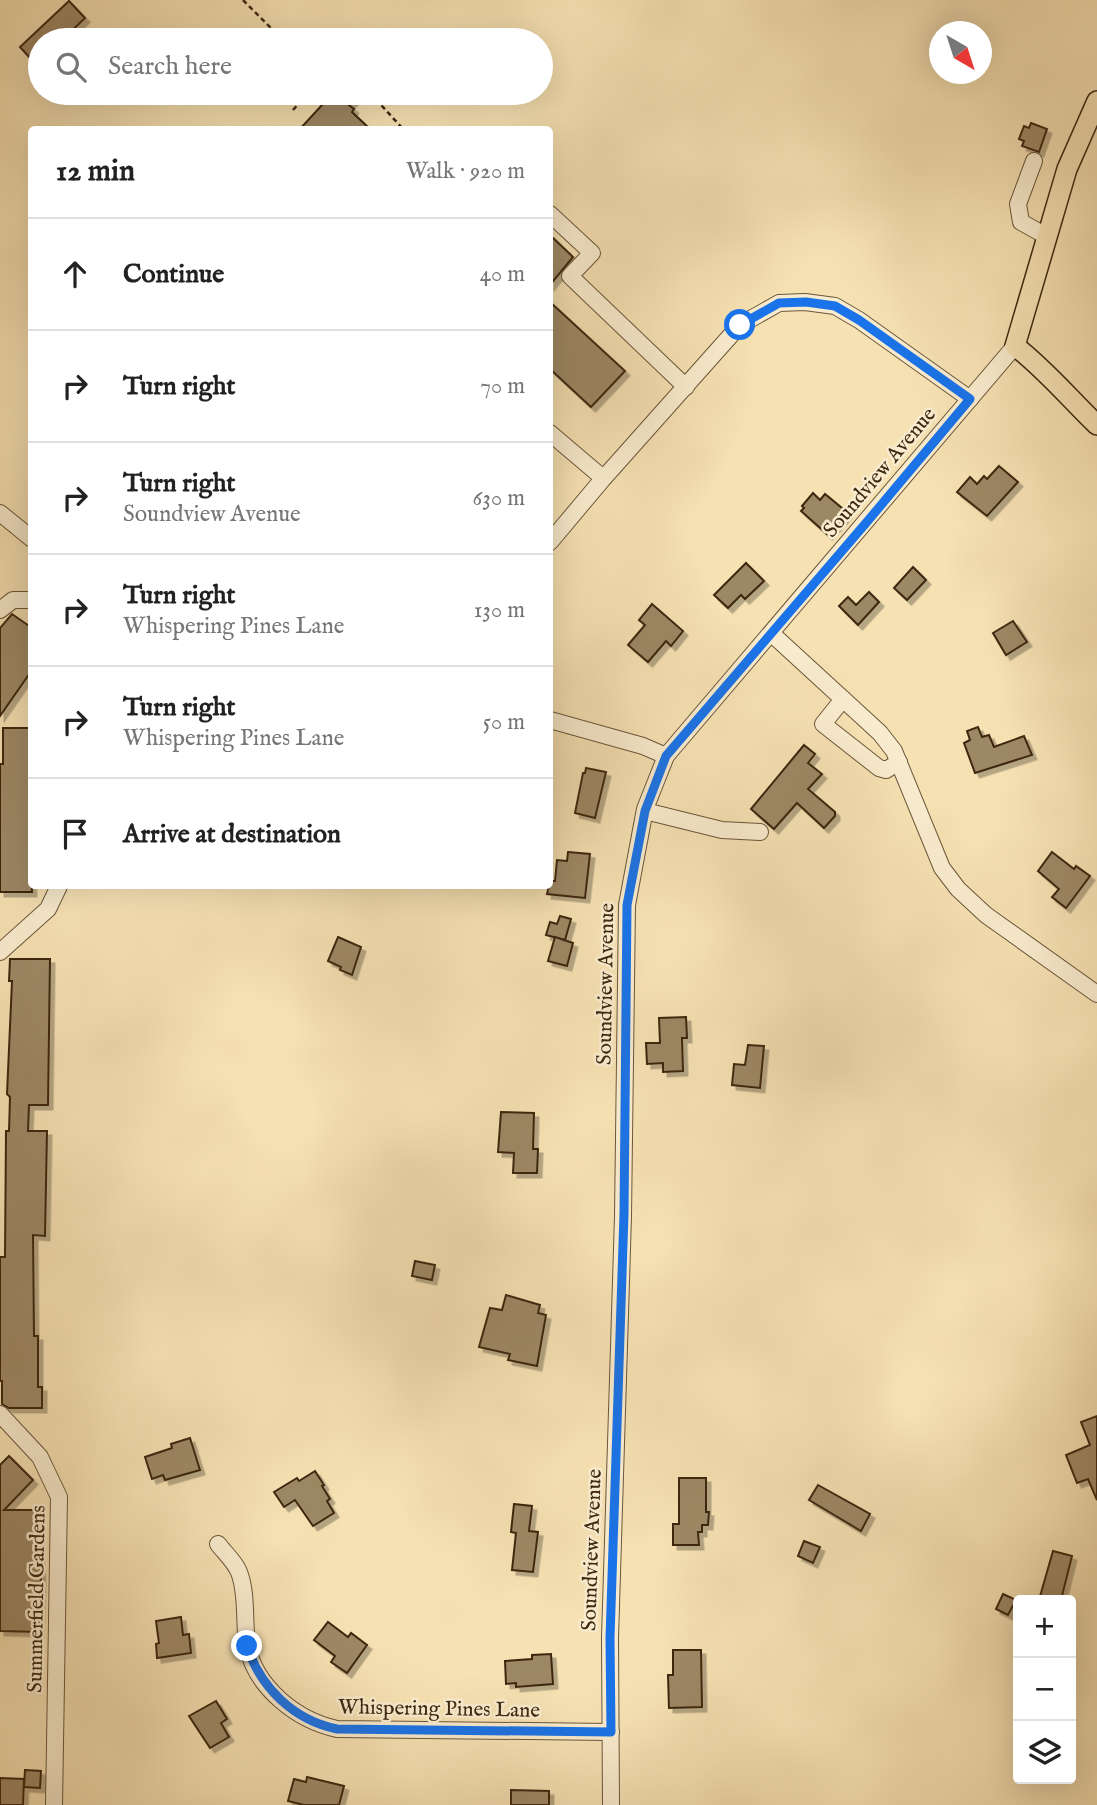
<!DOCTYPE html>
<meta charset="utf-8">
<style>
:root{--surface:#fff;--page:#f2f2f2;--text:#222;--muted:#767676;--line:#e0e0e0}
body{margin:0;font-family:"IM FELL English",serif;background:var(--page);color:var(--text)}
.controls{position:absolute;right:21px;bottom:21px;display:grid;overflow:hidden;border-radius:7px;box-shadow:0 7px 28px #0002}
.controls button{width:63px;height:63px;display:grid;place-items:center;padding:0;border:0;border-bottom:2px solid var(--line);background:var(--surface);color:var(--text);font:35px sans-serif}
.compass{position:absolute;left:929px;top:21px;width:63px;height:63px;border-radius:50%;background:var(--surface);box-shadow:0 7px 28px #0002;rotate:141deg}
.stop{position:absolute;width:21px;height:21px;margin:-16px;border:5px solid #1a73e8;border-radius:50%;background:#fff}
.stop.end{background:#1a73e8;border-color:#fff;box-shadow:0 2px 7px #0008}
.list{margin:0;padding:0;list-style:none}
h2{display:flex;justify-content:space-between;align-items:center;height:91px;margin:0;padding:0 28px;font-size:30px}
h2 small{font-size:23px;font-weight:400;color:var(--muted)}
.list li{display:grid;grid-template-columns:46px 1fr auto;gap:21px;align-items:center;box-sizing:border-box;height:112px;padding:0 28px;border-top:2px solid var(--line)}
.list b{display:block;font-size:26px;white-space:nowrap}
.list p{margin:0;font-size:23px;white-space:nowrap;color:var(--muted)}
.list em{font-size:23px;font-style:normal;color:var(--muted)}
.icon{flex:none;width:38px;height:38px;fill:none;stroke:currentColor;stroke-width:2;stroke-linecap:round;stroke-linejoin:round}
.map{position:relative;flex:none;width:1097px;height:1805px;overflow:hidden}
.search{position:absolute;background:var(--surface);box-shadow:0 7px 28px #0002;left:28px;top:28px;width:525px;height:77px;display:flex;align-items:center;gap:18px;box-sizing:border-box;padding:0 24px;border-radius:38px;color:var(--muted);font-size:26px}
.panel{position:absolute;background:var(--surface);box-shadow:0 7px 28px #0002;left:28px;top:126px;width:525px;height:763px;border-radius:7px}
.map>svg:first-child{display:block}
.building{fill:#9d8865;stroke:#3d2811;stroke-width:2;filter:url(#shadow)}
.lines{fill:none;stroke-linecap:round;stroke-linejoin:round}
.minor-casing{stroke:#6b563a;stroke-width:18}
.major-casing{stroke:#3d2811;stroke-width:22}
.path{stroke:#3d2811;stroke-width:2.5;stroke-dasharray:5 3.5;stroke-linecap:butt}
.minor{stroke:#f9ecce;stroke-width:16}
.major{stroke:#f6e1b3;stroke-width:19}
.route{stroke:#1a73e8;stroke-width:9}
.labels{text-anchor:middle;stroke-width:5;stroke-linejoin:round;paint-order:stroke}
.street-label{font-size:21px;fill:#3d2811;stroke:#f9ecce}
</style>
<div class="map">
<svg width="1097" height="1805" viewBox="0 0 1097 1805">
<defs>
<filter id="shadow"><feDropShadow dx="4.5" dy="4.5" stdDeviation="0" flood-color="#0004"/></filter>
</defs>
<rect width="100%" height="100%" fill="#f6e1b3"/>
<filter id="stains"><feTurbulence type="fractalNoise" baseFrequency=".00286" numOctaves="4"/><feColorMatrix values="0 0 0 0 .2 0 0 0 0 .09 0 0 0 0 .02 0 0 0 .5 -.17"/></filter>
<radialGradient id="worn" r=".72"><stop offset=".6" stop-color="#630" stop-opacity="0"/><stop offset="1" stop-color="#630" stop-opacity=".3"/></radialGradient>
<!-- building -->
<g class="building">
<polygon points="69,1 85,18 62,40 40,40 40,69 20,47"/>
<polygon points="333,93 349,93 355,98 349,105 354,109 352,112 371,130 299,130"/>
<polygon points="1031,123 1047,129 1039,152 1022,146 1024,141 1019,139 1024,126 1029,128"/>
<polygon points="550,235 573,257 550,285"/>
<polygon points="550,302 625,371 591,407 550,369"/>
<polygon points="999,466 1018,482 987,516 957,492 970,477 977,484 984,476 987,479"/>
<polygon points="813,493 820,500 825,494 848,513 828,535 801,511 804,508 802,506"/>
<polygon points="746,563 764,581 745,599 741,595 728,608 714,595"/>
<polygon points="913,567 926,580 907,600 894,588"/>
<polygon points="869,592 879,602 858,625 839,606 848,597 856,605"/>
<polygon points="652,604 683,631 671,646 666,641 648,662 628,645 645,625 639,620"/>
<polygon points="12,614 32,628 32,670 0,716 0,628"/>
<polygon points="1013,621 1027,642 1006,655 993,633"/>
<polygon points="978,727 982,737 989,735 994,747 1024,736 1032,755 975,773 964,743 970,740 967,731"/>
<polygon points="3,728 32,728 32,824 29,824 32,892 0,892 0,764 3,764"/>
<polygon points="804,745 815,754 808,763 822,774 808,789 835,812 835,816 824,828 797,803 774,829 751,809"/>
<polygon points="586,768 606,772 595,818 575,813 583,773 585,773"/>
<polygon points="568,852 590,854 585,898 547,894 550,881 555,881 557,860 567,861"/>
<polygon points="1052,852 1074,869 1076,866 1090,876 1066,908 1052,897 1059,889 1038,871"/>
<polygon points="560,916 571,919 565,940 546,935 550,922 557,924"/>
<polygon points="338,937 361,947 352,975 340,970 341,967 328,961"/>
<polygon points="555,937 573,943 567,966 548,961"/>
<polygon points="10,959 50,959 48,1105 29,1105 28,1131 47,1131 45,1236 33,1235 34,1336 38,1336 38,1387 42,1387 42,1408 9,1408 2,1404 2,1381 0,1381 0,1257 5,1257 6,1131 9,1131 10,1097 7,1094 12,981 9,981"/>
<polygon points="686,1017 687,1038 682,1038 683,1071 663,1072 663,1063 647,1064 646,1043 660,1043 659,1018"/>
<polygon points="748,1045 764,1046 760,1088 732,1085 734,1064 745,1065"/>
<polygon points="501,1112 534,1113 533,1149 538,1149 537,1173 513,1173 514,1153 498,1152"/>
<polygon points="415,1261 435,1265 432,1280 412,1276"/>
<polygon points="506,1295 540,1305 538,1313 546,1315 537,1366 508,1360 510,1354 479,1347 490,1308 502,1310"/>
<polygon points="1097,1416 1097,1500 1088,1479 1077,1483 1066,1455 1090,1445 1081,1422"/>
<polygon points="190,1438 200,1470 165,1480 163,1475 152,1479 145,1457 172,1448 171,1444"/>
<polygon points="9,1456 33,1480 4,1510 37,1510 41,1578 39,1632 0,1631 0,1465"/>
<polygon points="315,1471 324,1485 322,1486 330,1499 327,1501 334,1513 313,1526 295,1500 284,1507 274,1492 297,1478 299,1481"/>
<polygon points="679,1478 706,1478 706,1512 709,1512 708,1525 702,1525 702,1532 698,1532 699,1545 673,1545 673,1524 679,1524"/>
<polygon points="818,1485 870,1514 861,1531 809,1500"/>
<polygon points="514,1504 532,1506 529,1531 538,1532 533,1572 512,1570 516,1533 511,1532"/>
<polygon points="804,1541 820,1547 813,1563 798,1556"/>
<polygon points="1053,1551 1072,1556 1061,1600 1039,1600"/>
<polygon points="1003,1594 1016,1600 1008,1615 996,1609"/>
<polygon points="181,1617 183,1635 189,1634 191,1653 157,1658 156,1644 159,1643 156,1621"/>
<polygon points="328,1622 348,1637 351,1633 367,1645 347,1673 331,1662 335,1656 314,1640"/>
<polygon points="673,1650 701,1650 702,1707 669,1708 668,1675 673,1675"/>
<polygon points="551,1654 553,1684 516,1687 516,1683 506,1684 505,1661 532,1659 532,1655"/>
<polygon points="216,1701 227,1719 221,1723 229,1737 210,1748 189,1716"/>
<polygon points="25,1770 41,1771 40,1788 24,1787"/>
<polygon points="307,1777 344,1786 339,1805 304,1805 288,1801 294,1779 306,1782"/>
<polygon points="0,1778 24,1779 23,1805 0,1805"/>
<polygon points="511,1790 549,1791 549,1805 511,1805"/>
</g>
<g class="lines">
<!-- minor casing -->
<g class="minor-casing">
<g id="minor">
<polyline points="1034,161 1018,204 1021,222 1048,237"/>
<polyline points="550,214 592,253 570,276 686,387"/>
<polyline points="550,433 603,478"/>
<polyline points="0,513 32,539"/>
<polyline points="550,542 602,480 740,325 779,303 805,302 835,306 859,320 970,399"/>
<polyline points="0,610 13,600 32,600"/>
<polyline points="772,634 880,733 894,751 942,868 958,889 986,915 1097,994"/>
<polyline points="843,699 823,724 879,768 886,770 899,762"/>
<polyline points="550,720 643,746 666,756"/>
<polyline points="645,811 722,830 760,832"/>
<polyline points="0,952 48,909 59,886"/>
<polyline points="0,1414 40,1457 59,1497 54,1805"/>
<path d="M218,1544C225,1553 237,1564 240,1575C247,1595 244,1623 247,1645C255,1687 296,1720 337,1729L611,1732"/>
<polyline points="611,1805 610,1638 623,1216 627,905 645,809 666,756 1015,346"/>
</g>
</g>
<!-- major casing -->
<g class="major-casing">
<path id="major" d="M1097,101L1067,169L1015,346C1045,369 1070,399 1097,425"/>
</g>
<!-- path -->
<g class="path">
<polyline points="243,0 283,40"/>
<polyline points="370,93 404,130"/>
<polyline points="293,110 308,93"/>
</g>
<!-- minor -->
<use href="#minor" class="minor"/>
<!-- major -->
<use href="#major" class="major"/>
</g>
<g class="lines">
<!-- route -->
<path class="route" d="M247,1646C260,1687 293,1720 337,1729L611,1732L610,1638L624,1214L627,905L645,811L666,756L866,523L970,399L859,320L835,306L806,302L779,303L740,325"/>
</g>
<g class="labels">
<!-- street labels -->
<g class="street-label">
<text transform="translate(879 472) rotate(-50)" y="7">Soundview Avenue</text>
<text transform="translate(605 984) rotate(-89)" y="7">Soundview Avenue</text>
<text transform="translate(591 1550) rotate(-88)" y="7">Soundview Avenue</text>
<text transform="translate(36 1599) rotate(-89)" y="7">Summerfield Gardens</text>
<text transform="translate(439 1708) rotate(1)" y="7">Whispering Pines Lane</text>
</g>
</g>
<rect width="100%" height="100%" filter="url(#stains)"/>
<rect width="100%" height="100%" fill="url(#worn)"/>
</svg>
<div class="controls">
<button>+</button>
<button>−</button>
<button><svg class="icon" aria-label="layers" viewBox="0 0 24 24"><path d="M12 4l9 5-9 5-9-5zM3 14l9 5 9-5"/></svg></button>
</div>
<svg class="compass" viewBox="-18 -18 36 36"><path d="M0-13l5 13h-10z" fill="#e53935"/><path d="M0 13l5-13h-10z" fill="#767676"/></svg>
<div class="stop" style="left:740px;top:325px"></div>
<div class="stop end" style="left:247px;top:1646px"></div>
<div class="search"><svg class="icon" aria-label="search" viewBox="0 0 24 24"><circle cx="10" cy="10" r="6"/><path d="M15 15l6 6"/></svg>Search here</div>
<section class="panel">
<h2>12 min<small>Walk · 920 m</small></h2>
<ul class="list">
<li><svg class="icon" aria-label="ahead" viewBox="0 0 24 24"><path d="M12 20V5M6 11l6-6 6 6"/></svg><div><b>Continue</b></div><em>40 m</em></li>
<li><svg class="icon" aria-label="right" viewBox="0 0 24 24"><path d="M7 20v-9h11M14 6l5 5-5 5"/></svg><div><b>Turn right</b></div><em>70 m</em></li>
<li><svg class="icon" aria-label="right" viewBox="0 0 24 24"><path d="M7 20v-9h11M14 6l5 5-5 5"/></svg><div><b>Turn right</b><p>Soundview Avenue</p></div><em>630 m</em></li>
<li><svg class="icon" aria-label="right" viewBox="0 0 24 24"><path d="M7 20v-9h11M14 6l5 5-5 5"/></svg><div><b>Turn right</b><p>Whispering Pines Lane</p></div><em>130 m</em></li>
<li><svg class="icon" aria-label="right" viewBox="0 0 24 24"><path d="M7 20v-9h11M14 6l5 5-5 5"/></svg><div><b>Turn right</b><p>Whispering Pines Lane</p></div><em>50 m</em></li>
<li><svg class="icon" aria-label="arrive" viewBox="0 0 24 24"><path d="M6 21V4h12l-3 4 3 4H6"/></svg><div><b>Arrive at destination</b></div></li>
</ul>
</section>
</div>
